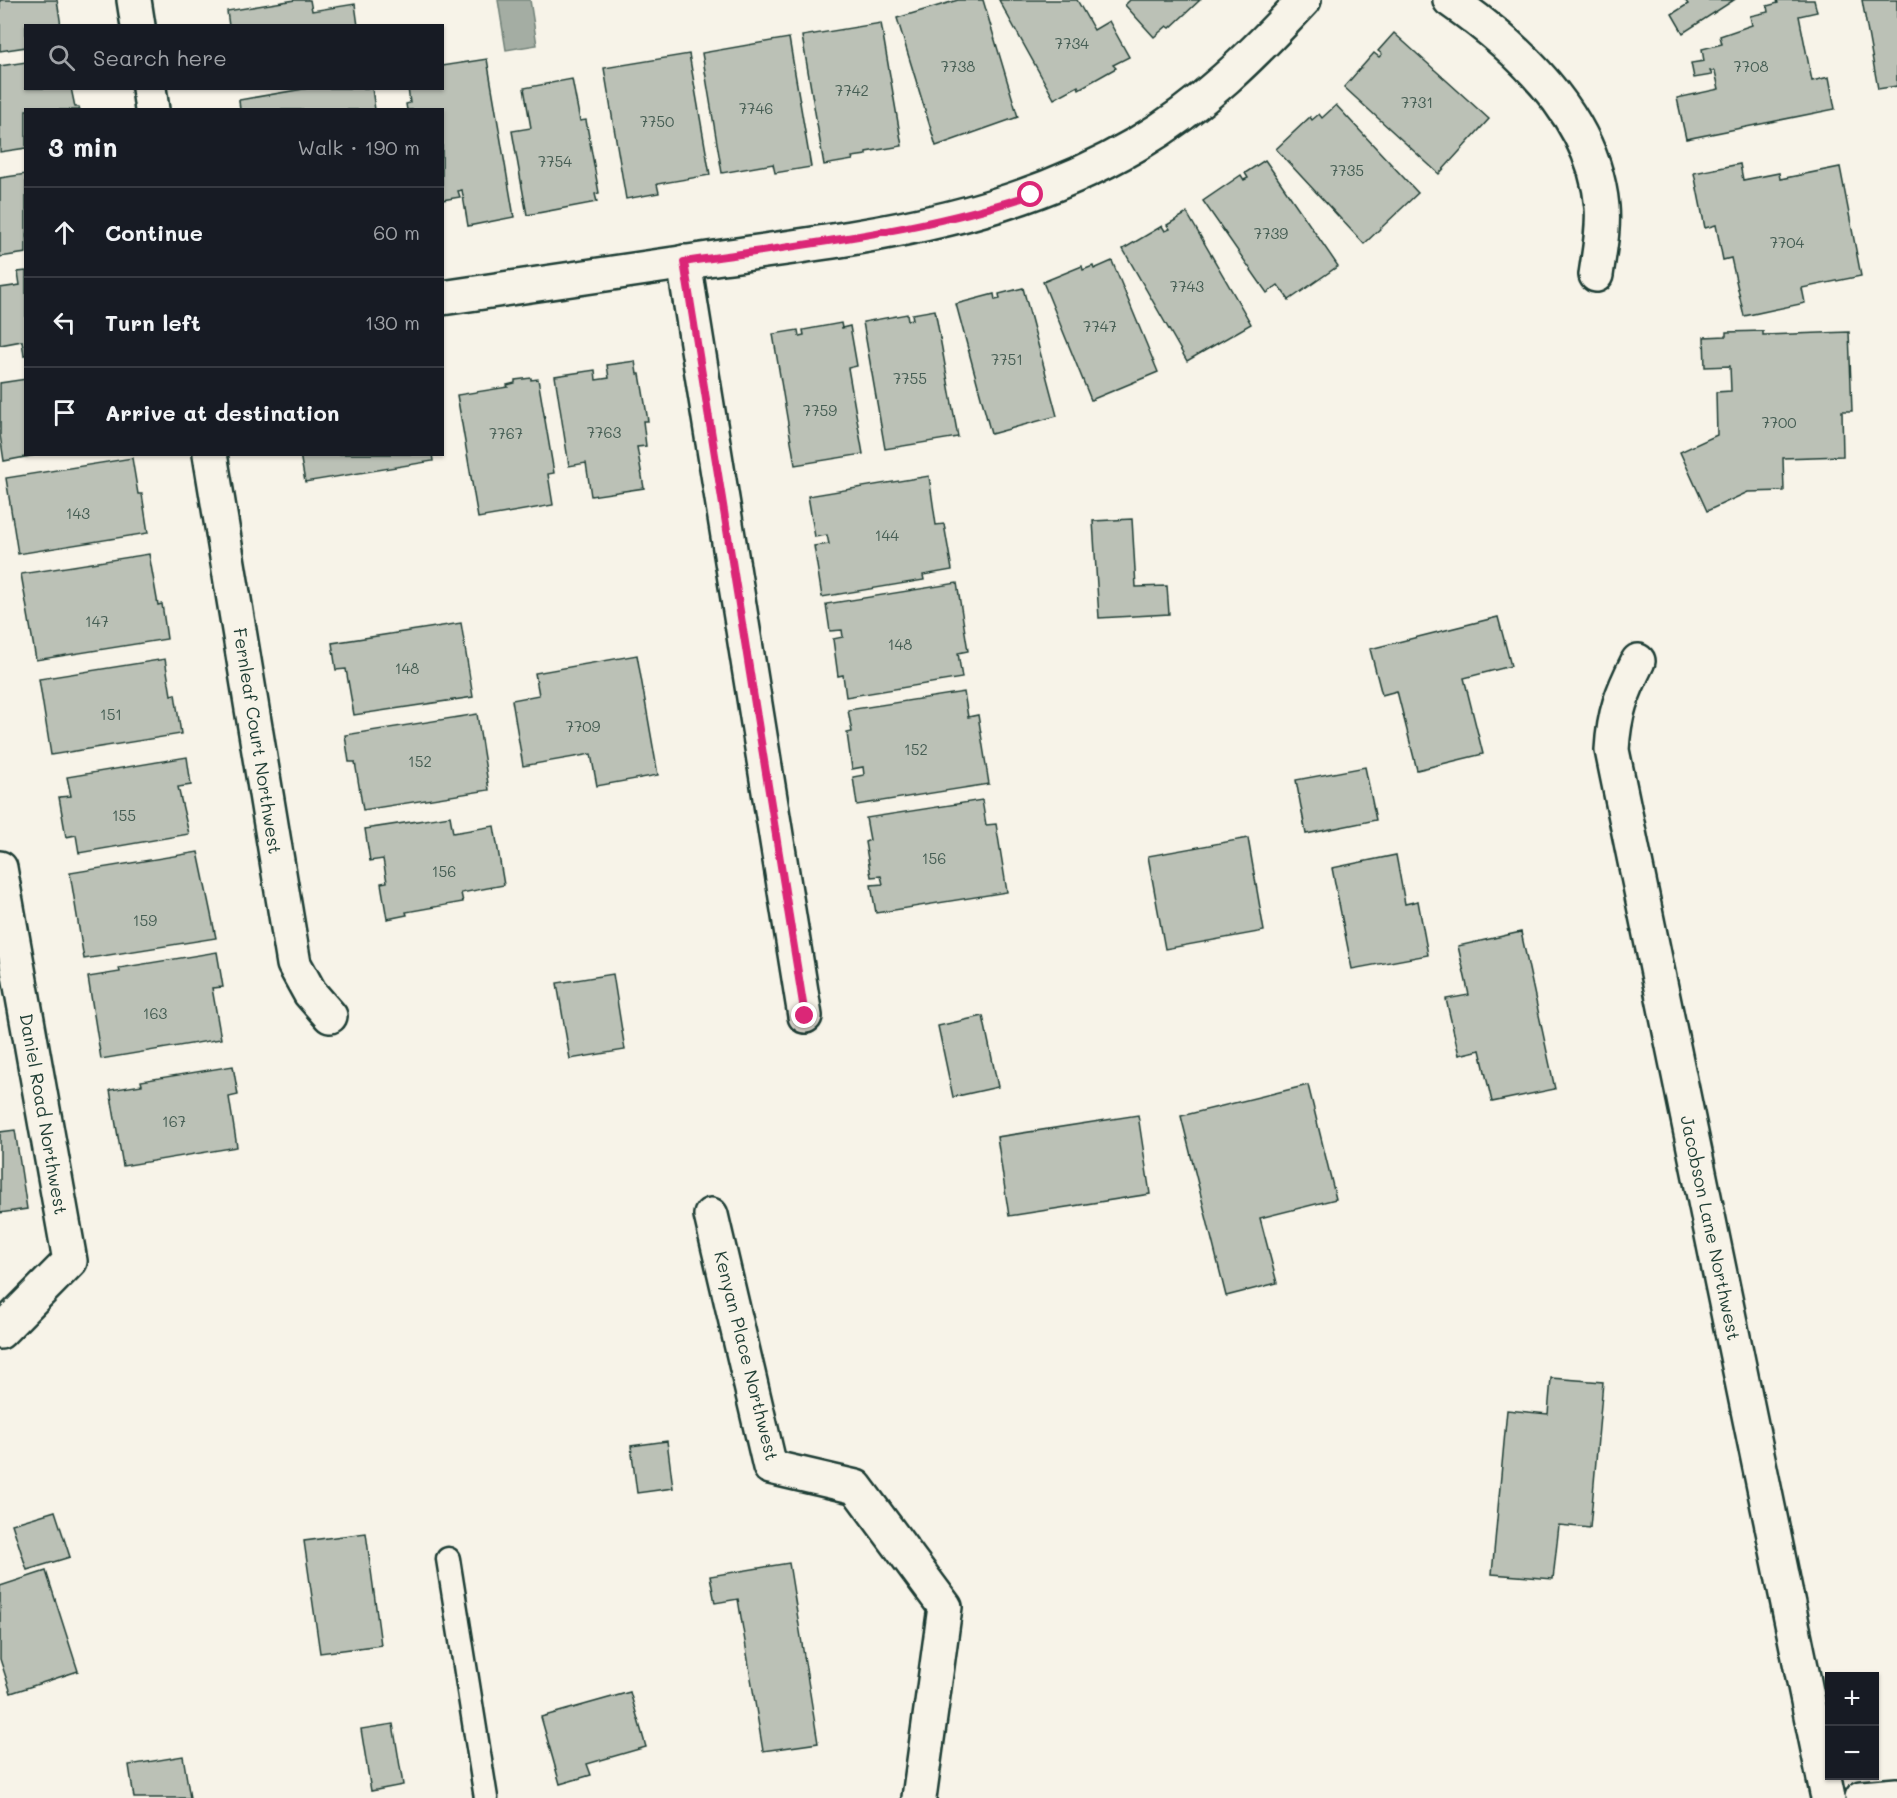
<!DOCTYPE html>
<meta charset="utf-8">
<style>
:root{--surface:#171b24;--page:#20242c;--text:#f1f3f6;--muted:#9ea1a6;--line:#363941}
body{margin:0;font-family:Mali,sans-serif;background:var(--page);color:var(--text)}
.controls{position:absolute;right:18px;bottom:18px;display:grid;overflow:hidden;border-radius:0px;box-shadow:0 2px 4px #0004}
.controls button{width:54px;height:54px;display:grid;place-items:center;padding:0;border:0;border-bottom:2px solid var(--line);background:var(--surface);color:var(--text);font:30px sans-serif}
.stop{position:absolute;width:18px;height:18px;margin:-14px;border:4px solid #db2777;border-radius:50%;background:#fff}
.stop.end{background:#db2777;border-color:#fff;box-shadow:0 2px 6px #0008}
.list{margin:0;padding:0;list-style:none}
h2{display:flex;justify-content:space-between;align-items:center;height:78px;margin:0;padding:0 24px;font-size:26px}
h2 small{font-size:20px;font-weight:400;color:var(--muted)}
.list li{display:grid;grid-template-columns:39px 1fr auto;gap:18px;align-items:center;box-sizing:border-box;height:90px;padding:0 24px;border-top:2px solid var(--line)}
.list b{display:block;font-size:22px;white-space:nowrap}
.list em{font-size:20px;font-style:normal;color:var(--muted)}
.icon{flex:none;width:33px;height:33px;fill:none;stroke:currentColor;stroke-width:2;stroke-linecap:round;stroke-linejoin:round}
.map{position:relative;flex:none;width:1897px;height:1798px;overflow:hidden}
.search{position:absolute;background:var(--surface);box-shadow:0 2px 4px #0004;left:24px;top:24px;width:420px;height:66px;display:flex;align-items:center;gap:15px;box-sizing:border-box;padding:0 21px;border-radius:0px;color:var(--muted);font-size:22px}
.panel{position:absolute;background:var(--surface);box-shadow:0 2px 4px #0004;left:24px;top:108px;width:420px;height:348px;border-radius:0px}
.map>svg:first-child{display:block}
.water{fill:#a4ada3;stroke:#6f8077;stroke-width:1.5}
.building{fill:#bbc1b6;stroke:#1f3d34;stroke-width:1.5}
.lines{fill:none;stroke-linecap:round;stroke-linejoin:round}
.service-casing{stroke:#1f3d34;stroke-width:27}
.minor-casing{stroke:#1f3d34;stroke-width:38}
.service{stroke:#f7f3e8;stroke-width:22}
.minor{stroke:#f7f3e8;stroke-width:33}
.route{stroke:#db2777;stroke-width:8}
.labels{text-anchor:middle;stroke-width:5;stroke-linejoin:round;paint-order:stroke}
.number-label{font-size:15px;fill:#465e54}
.street-label{font-size:18px;fill:#1f3d34;stroke:#f7f3e8}
</style>
<div class="map">
<svg width="1897" height="1798" viewBox="0 0 1897 1798">
<rect width="100%" height="100%" fill="#f7f3e8"/>
<filter id="ink" filterUnits="userSpaceOnUse"><feTurbulence type="fractalNoise" baseFrequency=".0167" numOctaves="2"/><feDisplacementMap in="SourceGraphic" scale="12" xChannelSelector="R" yChannelSelector="G"/><feConvolveMatrix kernelMatrix="1 2 1 2 8 2 1 2 1" color-interpolation-filters="sRGB"/></filter>
<g filter="url(#ink)">
<!-- water -->
<polygon class="water" points="498,0 530,0 537,45 506,50"/>
<!-- building -->
<g class="building">
<polygon points="0,0 57,0 61,26 26,26 26,47 0,51"/>
<polygon points="295,0 310,0 312,11 355,4 358,26 229,26 227,11"/>
<polygon points="958,0 983,0 1018,117 936,146 897,18"/>
<polygon points="999,0 1077,0 1094,30 1109,21 1129,57 1113,65 1116,68 1079,89 1078,86 1054,99"/>
<polygon points="1130,0 1200,0 1170,28 1167,26 1154,37 1125,5"/>
<polygon points="1685,0 1734,0 1683,33 1672,14 1688,4"/>
<polygon points="1777,0 1814,0 1817,12 1799,16 1812,81 1829,77 1835,109 1686,139 1677,98 1719,89 1715,71 1710,71 1712,75 1694,78 1691,63 1704,61 1702,49 1722,44 1720,36 1752,25 1750,16 1768,12 1767,6 1778,3"/>
<polygon points="1862,0 1897,0 1897,86 1878,89"/>
<polygon points="881,23 902,146 866,152 866,155 852,157 853,160 824,165 802,36"/>
<polygon points="1394,33 1489,119 1439,174 1344,87 1374,53 1379,57 1382,54 1378,51"/>
<polygon points="789,38 811,167 775,173 773,164 722,173 702,53"/>
<polygon points="689,54 710,175 657,184 659,193 626,199 604,68"/>
<polygon points="487,59 514,217 468,226 462,190 458,191 460,197 442,200 442,110 407,110 406,104 410,103 408,88 442,88 442,66"/>
<polygon points="26,62 26,88 71,88 75,107 79,107 80,110 26,110 26,148 0,152 0,66"/>
<polygon points="572,79 580,121 586,120 599,193 595,194 597,202 527,215 512,131 531,128 524,88"/>
<polygon points="309,88 372,88 375,110 240,110 239,100"/>
<polygon points="1336,105 1418,193 1364,244 1276,149 1310,117 1312,120 1319,114 1322,118"/>
<polygon points="1265,160 1338,266 1289,300 1278,285 1267,293 1203,201 1241,175 1244,180 1248,178 1245,173"/>
<polygon points="1740,164 1743,180 1779,173 1780,179 1840,167 1861,276 1802,288 1805,303 1744,316 1731,258 1723,260 1716,225 1705,228 1694,173"/>
<polygon points="26,174 26,253 0,257 0,178"/>
<polygon points="1187,213 1251,324 1187,361 1123,249 1162,226 1165,231 1170,229 1167,225"/>
<polygon points="1112,261 1158,372 1091,400 1043,282 1082,266 1083,270 1093,266 1094,269"/>
<polygon points="26,271 26,355 24,356 22,341 0,345 0,288 20,285 18,272"/>
<polygon points="1023,288 1057,416 991,434 956,304 994,294 995,300 1000,299 999,294"/>
<polygon points="935,310 958,437 885,449 863,322 907,314 908,320 913,319 912,314"/>
<polygon points="841,323 842,328 850,326 857,366 848,368 863,454 795,465 773,334 798,330 799,336 804,335 803,330"/>
<polygon points="1763,331 1763,335 1849,332 1852,411 1842,411 1843,456 1783,458 1784,491 1748,492 1707,511 1680,452 1717,435 1716,392 1731,391 1730,366 1705,367 1704,337 1726,336 1726,332"/>
<polygon points="635,361 637,374 640,374 648,421 643,421 646,446 637,447 644,488 591,496 586,463 569,466 555,376 595,370 596,380 609,378 607,365"/>
<polygon points="531,378 531,380 538,379 554,473 548,474 553,505 478,518 457,395 508,387 507,385 515,383 515,380"/>
<polygon points="26,379 26,454 41,454 4,461 0,435 0,383"/>
<polygon points="300,454 432,454 433,461 305,482"/>
<polygon points="132,458 138,494 142,494 148,533 18,554 6,478"/>
<polygon points="929,476 936,525 944,524 952,570 923,575 924,580 822,597 814,546 829,544 827,535 815,537 808,496"/>
<polygon points="1132,519 1136,587 1167,586 1169,614 1099,618 1093,521"/>
<polygon points="149,554 158,605 162,604 167,639 36,660 21,574"/>
<polygon points="957,583 968,651 958,653 962,678 846,697 843,675 838,676 833,639 843,637 842,630 830,631 826,604"/>
<polygon points="1498,617 1511,666 1464,678 1483,754 1417,770 1397,691 1382,695 1370,649"/>
<polygon points="461,623 473,697 354,715 346,669 336,670 332,643"/>
<polygon points="637,655 658,775 597,786 591,754 523,766 512,700 539,695 535,673"/>
<polygon points="165,659 171,695 175,694 181,734 51,755 39,679"/>
<polygon points="964,692 968,717 978,715 989,784 857,805 853,777 864,775 863,767 852,769 847,733 852,732 848,710"/>
<polygon points="477,714 489,790 363,810 355,762 349,762 345,735"/>
<polygon points="187,757 191,785 178,787 189,834 79,853 76,835 66,837 59,797 71,796 67,777"/>
<polygon points="1365,767 1376,820 1306,834 1296,780"/>
<polygon points="982,800 986,825 996,824 1007,892 876,913 871,885 883,884 881,876 871,877 865,842 870,840 866,818"/>
<polygon points="450,816 453,833 494,826 504,885 461,893 463,902 406,912 407,915 387,919 381,883 387,882 383,859 370,861 365,829"/>
<polygon points="1248,838 1264,931 1165,949 1148,856"/>
<polygon points="198,852 216,938 84,959 70,873"/>
<polygon points="1396,855 1405,904 1418,901 1428,955 1352,969 1332,868"/>
<polygon points="1521,932 1555,1089 1492,1102 1480,1050 1459,1055 1446,999 1469,995 1458,946"/>
<polygon points="217,952 223,987 212,988 221,1039 101,1059 88,977 120,972 119,968"/>
<polygon points="613,974 625,1050 570,1059 557,983"/>
<polygon points="983,1016 998,1087 953,1097 938,1026"/>
<polygon points="233,1066 238,1095 229,1097 237,1147 123,1166 110,1090 142,1085 141,1081"/>
<polygon points="1308,1085 1336,1199 1260,1218 1277,1283 1226,1296 1181,1116"/>
<polygon points="1138,1115 1150,1194 1009,1216 997,1137"/>
<polygon points="15,1130 27,1209 0,1213 0,1132"/>
<polygon points="1551,1378 1603,1382 1590,1528 1559,1525 1553,1579 1492,1574 1507,1410 1548,1414"/>
<polygon points="667,1441 673,1488 637,1493 631,1446"/>
<polygon points="55,1511 70,1557 27,1570 12,1524"/>
<polygon points="366,1533 381,1645 320,1653 304,1541"/>
<polygon points="789,1563 818,1743 763,1751 738,1599 715,1603 710,1576"/>
<polygon points="46,1571 78,1671 11,1693 0,1659 0,1586"/>
<polygon points="630,1692 646,1747 587,1764 591,1775 560,1784 541,1717"/>
<polygon points="393,1724 403,1785 371,1791 361,1729"/>
<polygon points="183,1756 190,1798 134,1798 129,1765"/>
</g>
<g class="lines">
<!-- service casing -->
<g class="service-casing">
<polyline id="service" points="448,1559 486,1798"/>
</g>
<!-- minor casing -->
<g class="minor-casing">
<g id="minor">
<polyline points="134,0 138,26"/>
<path d="M1450,0C1519,48 1594,118 1602,207C1604,229 1599,253 1596,275"/>
<polyline points="149,88 152,110"/>
<polyline points="684,262 805,1016"/>
<path d="M442,298C536,284 629,270 722,257C871,236 1005,221 1137,144C1202,106 1253,55 1304,0"/>
<polyline points="210,454 294,964 310,993 330,1016"/>
<path d="M1638,661C1622,693 1614,713 1612,750L1828,1798"/>
<polyline points="0,868 70,1261 0,1332"/>
<polyline points="711,1215 770,1467 856,1487 945,1607 919,1798"/>
<polyline points="1862,1798 1897,1795"/>
</g>
</g>
<!-- service -->
<use href="#service" class="service"/>
<!-- minor -->
<use href="#minor" class="minor"/>
</g>
</g>
<g class="lines" filter="url(#ink)">
<!-- route -->
<path class="route" d="M805,1016L684,262C802,245 918,232 1031,195"/>
</g>
<g class="labels">
<!-- number labels -->
<g class="number-label">
<text x="1072" y="49">7734</text>
<text x="958" y="72">7738</text>
<text x="1751" y="72">7708</text>
<text x="852" y="96">7742</text>
<text x="1417" y="108">7731</text>
<text x="756" y="114">7746</text>
<text x="657" y="127">7750</text>
<text x="555" y="167">7754</text>
<text x="1347" y="176">7735</text>
<text x="1271" y="239">7739</text>
<text x="1787" y="248">7704</text>
<text x="1187" y="292">7743</text>
<text x="1100" y="332">7747</text>
<text x="1007" y="365">7751</text>
<text x="910" y="384">7755</text>
<text x="820" y="416">7759</text>
<text x="1779" y="428">7700</text>
<text x="604" y="438">7763</text>
<text x="506" y="439">7767</text>
<text x="78" y="519">143</text>
<text x="887" y="541">144</text>
<text x="97" y="627">147</text>
<text x="900" y="650">148</text>
<text x="407" y="674">148</text>
<text x="111" y="720">151</text>
<text x="583" y="732">7709</text>
<text x="916" y="755">152</text>
<text x="420" y="767">152</text>
<text x="124" y="821">155</text>
<text x="934" y="864">156</text>
<text x="444" y="877">156</text>
<text x="145" y="926">159</text>
<text x="155" y="1019">163</text>
<text x="174" y="1127">167</text>
</g>
<!-- street labels -->
<g class="street-label">
<text transform="translate(257 741) rotate(81)" y="6">Fernleaf Court Northwest</text>
<text transform="translate(43 1114) rotate(80)" y="6">Daniel Road Northwest</text>
<text transform="translate(1710 1228) rotate(78)" y="6">Jacobson Lane Northwest</text>
<text transform="translate(746 1356) rotate(76)" y="6">Kenyan Place Northwest</text>
</g>
</g>
</svg>
<div class="controls">
<button>+</button>
<button>−</button>
</div>
<div class="stop" style="left:1031px;top:195px"></div>
<div class="stop end" style="left:805px;top:1016px"></div>
<div class="search"><svg class="icon" aria-label="search" viewBox="0 0 24 24"><circle cx="10" cy="10" r="6"/><path d="M15 15l6 6"/></svg>Search here</div>
<section class="panel">
<h2>3 min<small>Walk · 190 m</small></h2>
<ul class="list">
<li><svg class="icon" aria-label="ahead" viewBox="0 0 24 24"><path d="M12 20V5M6 11l6-6 6 6"/></svg><div><b>Continue</b></div><em>60 m</em></li>
<li><svg class="icon" aria-label="left" viewBox="0 0 24 24"><path d="M17 20v-9H6M10 6l-5 5 5 5"/></svg><div><b>Turn left</b></div><em>130 m</em></li>
<li><svg class="icon" aria-label="arrive" viewBox="0 0 24 24"><path d="M6 21V4h12l-3 4 3 4H6"/></svg><div><b>Arrive at destination</b></div></li>
</ul>
</section>
</div>
